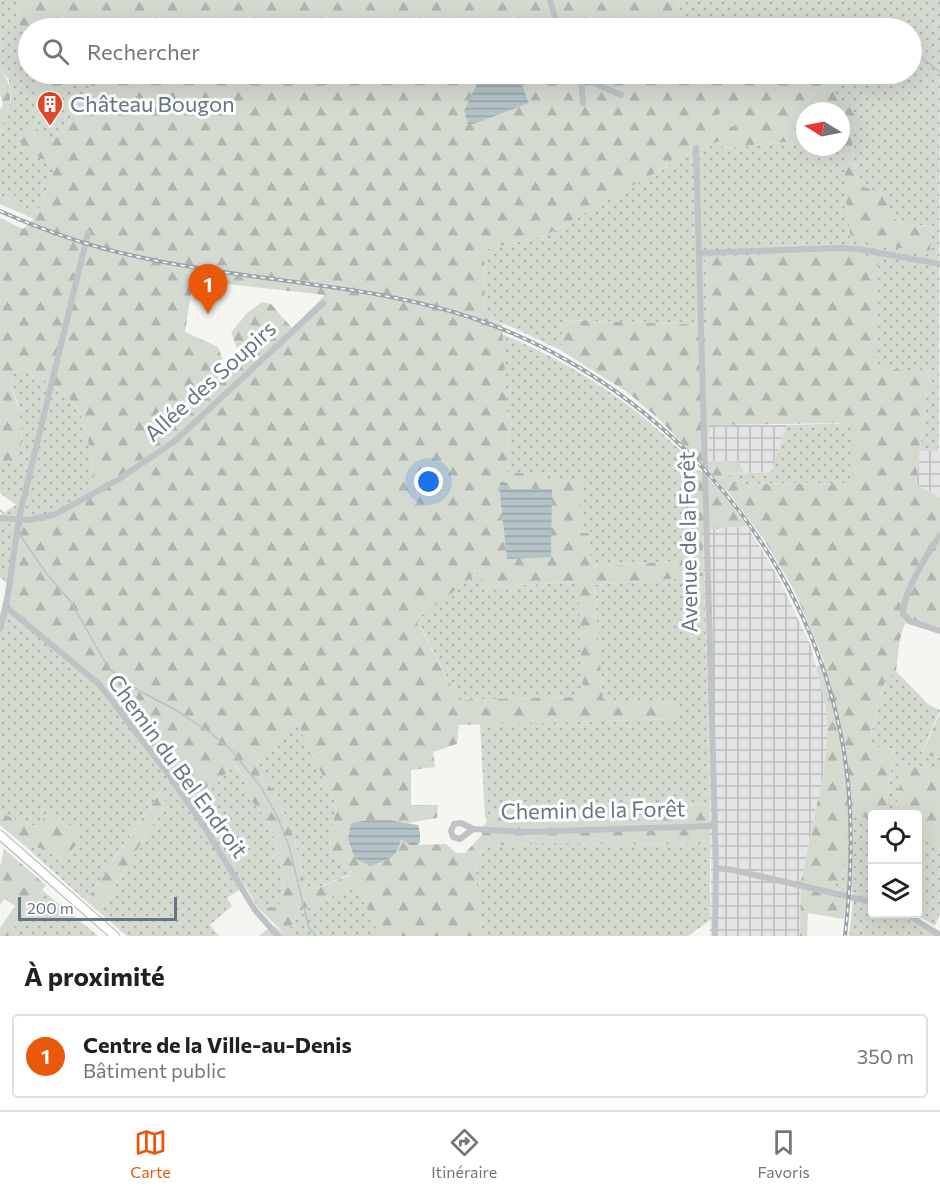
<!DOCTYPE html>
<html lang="fr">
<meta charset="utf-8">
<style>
:root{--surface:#fff;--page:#f6f6f6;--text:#202124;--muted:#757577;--line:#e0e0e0;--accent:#ea580c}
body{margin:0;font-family:Commissioner,sans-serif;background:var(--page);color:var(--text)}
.controls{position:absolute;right:18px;bottom:18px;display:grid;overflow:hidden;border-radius:6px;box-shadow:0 6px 24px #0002}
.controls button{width:54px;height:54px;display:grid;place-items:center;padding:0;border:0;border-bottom:2px solid var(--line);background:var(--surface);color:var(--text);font:30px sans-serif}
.compass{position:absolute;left:796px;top:102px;width:54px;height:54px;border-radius:50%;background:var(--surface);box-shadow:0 6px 24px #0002;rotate:280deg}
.scale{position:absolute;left:18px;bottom:15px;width:159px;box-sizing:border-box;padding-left:6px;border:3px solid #657782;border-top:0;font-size:16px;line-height:21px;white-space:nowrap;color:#657782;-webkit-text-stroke:4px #fff;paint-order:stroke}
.you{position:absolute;left:429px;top:482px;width:21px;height:21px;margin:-15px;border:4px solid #fff;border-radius:50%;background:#1a73e8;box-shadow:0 0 0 9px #1a73e833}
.badge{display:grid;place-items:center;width:39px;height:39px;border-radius:50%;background:var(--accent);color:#fff;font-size:20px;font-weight:700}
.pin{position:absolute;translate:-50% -50px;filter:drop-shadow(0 2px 3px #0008)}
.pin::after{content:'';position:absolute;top:32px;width:21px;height:18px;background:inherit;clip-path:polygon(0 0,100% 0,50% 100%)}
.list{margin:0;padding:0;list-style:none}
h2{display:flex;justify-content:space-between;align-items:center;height:78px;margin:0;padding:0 24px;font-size:26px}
h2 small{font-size:20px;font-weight:400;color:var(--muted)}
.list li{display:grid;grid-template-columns:39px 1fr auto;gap:18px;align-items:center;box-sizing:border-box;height:84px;margin:0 12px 12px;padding:0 12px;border:2px solid var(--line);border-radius:6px}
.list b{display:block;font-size:22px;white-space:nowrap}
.list p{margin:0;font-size:20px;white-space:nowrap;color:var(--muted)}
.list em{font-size:20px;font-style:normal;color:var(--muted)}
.icon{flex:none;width:33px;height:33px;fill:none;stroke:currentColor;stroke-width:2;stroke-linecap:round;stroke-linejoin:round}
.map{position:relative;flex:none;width:940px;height:936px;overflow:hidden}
.search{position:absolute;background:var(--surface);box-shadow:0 6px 24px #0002;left:18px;right:18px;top:18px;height:66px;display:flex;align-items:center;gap:15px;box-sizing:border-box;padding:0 21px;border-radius:33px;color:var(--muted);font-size:22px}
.sheet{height:174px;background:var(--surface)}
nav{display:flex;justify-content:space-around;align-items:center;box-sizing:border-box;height:84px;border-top:2px solid var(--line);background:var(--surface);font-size:16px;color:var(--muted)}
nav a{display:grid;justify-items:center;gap:3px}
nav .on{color:var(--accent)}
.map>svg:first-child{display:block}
.industrial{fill:url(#industrial-grid)}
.grass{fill:url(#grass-dots)}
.forest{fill:url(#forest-firs);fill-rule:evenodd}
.pitch{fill:#d5dad1}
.water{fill:url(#water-rules)}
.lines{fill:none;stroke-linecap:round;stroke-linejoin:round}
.stream{stroke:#b5c3c6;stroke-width:1.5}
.major-casing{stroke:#b0b5b9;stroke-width:10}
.minor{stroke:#bfc3c6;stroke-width:6}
.major{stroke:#fff;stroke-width:8}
.rail-casing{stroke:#9ea5aa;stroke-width:4}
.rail{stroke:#fff;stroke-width:1.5;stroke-dasharray:4.5;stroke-linecap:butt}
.labels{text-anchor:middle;stroke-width:6;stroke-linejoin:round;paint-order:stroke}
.poi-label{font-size:22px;fill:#657782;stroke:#fff;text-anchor:start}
.street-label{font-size:22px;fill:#657782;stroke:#fff}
</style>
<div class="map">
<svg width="940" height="936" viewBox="0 0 940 936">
<defs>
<pattern id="industrial-grid" width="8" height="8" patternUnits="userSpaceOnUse" patternTransform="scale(1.5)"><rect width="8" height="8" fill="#e3e4e3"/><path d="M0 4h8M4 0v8" fill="none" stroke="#bcbebd"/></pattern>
<pattern id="grass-dots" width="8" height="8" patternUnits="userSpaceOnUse" patternTransform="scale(1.5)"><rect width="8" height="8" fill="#d5dad1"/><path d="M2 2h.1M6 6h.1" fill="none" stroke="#b0b6af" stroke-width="1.8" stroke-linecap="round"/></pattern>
<pattern id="forest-firs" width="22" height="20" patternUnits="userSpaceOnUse" patternTransform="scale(1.5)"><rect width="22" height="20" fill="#d5dad1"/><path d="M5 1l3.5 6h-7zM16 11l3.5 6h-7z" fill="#b0b6af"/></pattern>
<pattern id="water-rules" width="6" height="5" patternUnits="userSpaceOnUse" patternTransform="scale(1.5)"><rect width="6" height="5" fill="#b5c3c6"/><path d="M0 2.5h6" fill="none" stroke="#97a3a6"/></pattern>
</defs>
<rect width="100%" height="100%" fill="#f5f5f2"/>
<!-- industrial -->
<g class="industrial">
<polygon points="709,425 787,425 771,472 744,473 739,462 708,461"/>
<polygon points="920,451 940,451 940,497 916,485"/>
<polygon points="747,526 776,573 811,646 826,707 827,741 823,775 801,881 800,936 710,936 711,873 702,530"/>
</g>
<!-- grass -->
<g class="grass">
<polygon points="0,0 18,0 16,19 28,36 28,74 35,74 37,88 78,84 87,74 99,74 83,95 65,129 52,141 42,159 57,163 37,213 0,195 0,132 11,100 9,80 0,68"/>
<polygon points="678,0 940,0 939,451 920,451 929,373 872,368 705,258 709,325 565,320 560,350 514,328 485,317 484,250 546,235 685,156 721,140 724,148 805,140 805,147 841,147 841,137 845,138 845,193 851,239 934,226 900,224 857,185 852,140 857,123 836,97 831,74 912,74 912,28 820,28 819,27 815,28 684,28"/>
<path d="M502,334C562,359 619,393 667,438C678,448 688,455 692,470L693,560L591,567L589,534H581L547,480L539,473H507L509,442Z"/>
<path d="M25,369C40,377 69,394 77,408C88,425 90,457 94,477L8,584L0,577V515L16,505L0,493V459L3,462L22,437L18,403L10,384L14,372Z"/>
<polygon points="854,423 854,483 735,484 726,474 771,472 787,425"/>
<polygon points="480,571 486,587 579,582 583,697 459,700 416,619"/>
<polygon points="704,576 710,804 516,808 485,816 480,724 674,719 678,703 603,701 594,585"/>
<polygon points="3,602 101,683 190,800 235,766 246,779 250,799 268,820 280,860 284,891 278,908 258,908 245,886 227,898 232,906 210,925 219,936 127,936 99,912 166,803 160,792 86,901 25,846 40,848 63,859 46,814 40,827 18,821 0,812 0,613"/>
<polygon points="896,671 929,705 940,710 922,753 940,758 940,769 903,765 895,814 886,814 893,749 869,746 874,720 885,680"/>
<polygon points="296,720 337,806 329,842 332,854 352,872 349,875 306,892 295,841 256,763"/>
<polygon points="845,812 872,819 872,914 899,914 937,936 849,936 854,893 832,889 845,869"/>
<polygon points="918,837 940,846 940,913 935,926 915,914 918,914"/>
<path d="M710,841V920L688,936H479C485,906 466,876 484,847C559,836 635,851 710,841Z"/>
<polygon points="357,886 380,936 259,936 273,925 286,935 299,911"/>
<polygon points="42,890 98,936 8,936"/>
</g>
<!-- forest -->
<g class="forest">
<polygon points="18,0 678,0 684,28 138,28 139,20 130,28 28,28 28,36 16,19"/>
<path d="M0,68C18,93 9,105 0,132V110L3,105L0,94Z"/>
<polygon points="35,74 87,74 78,84 57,96 37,88"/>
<path d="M99,74H495L479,80L468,124H474L529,103L518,76L513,74H697L698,79L711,74H831L836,97L849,104L858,123L852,141L857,185L879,192L887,200L890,214L900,224L934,226L929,253L851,240L845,193V138L841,137V111H805V140L723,148L721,140L685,156L546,235L484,250L485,317L502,324L509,442L507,473H539L547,480H581V533H589L591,567L692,560V470H700L722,492L747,526L702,530L704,576L594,585L603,700L679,703L674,719L459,725L457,744L433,752L435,767L411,770V805H438L437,818L408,823L388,820L370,866C388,860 397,859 401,839L410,845L446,844L456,853H465L482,835L483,826L487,822L485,816L516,808L710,804V841C635,851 559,836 484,847C466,875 485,906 479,936H380L357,886L299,911L286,935L258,908L278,907L284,891L280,860L268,820L250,799L246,779L236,766L189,800L101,683L3,602L22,525L47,517L68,507L94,477C90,457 88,425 77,408C69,394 40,377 25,369L14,372L10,384C20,408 28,438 14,463L3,462L0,459V218L23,229L34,219L0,204V195L37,213L57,163L42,159L22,148L20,137L33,126L52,141L65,129L83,95ZM193,280L325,295L292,328L271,304L262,302L246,314L231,333L242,361L226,369L218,347L185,332ZM502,481L511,489L507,559L499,487ZM480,571L486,587L578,582L583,697L459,700L416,620ZM296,720L337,806L329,842L332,854L352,872L349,876L306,892L295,841L281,804L256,763Z"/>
<path d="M837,252L879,257L873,367L929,373L916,485L940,497V634L905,623L900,639L896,671L885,680L874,720L869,745L893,749L886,814H872V819L845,813V869L833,889L848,891L844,919L808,913L807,936H800L801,881L823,775L827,741L826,707L816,667L824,661L795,592L765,541L729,493L661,421L627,392L560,350L564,320L709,325L705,257ZM854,423L853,483L735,484L727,474L744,473L739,462L708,461L709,425Z"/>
<polygon points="940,713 940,758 922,754"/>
<polygon points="903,765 940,769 940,846 919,837 918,840 918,814 895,814"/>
<polygon points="161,791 166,803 99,912 86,901"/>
<polygon points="0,812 18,821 40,827 46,813 79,830 77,844 63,859 40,848 25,846 0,825"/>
<polygon points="4,849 46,885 8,936 0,936 0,928 15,906 4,899 0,905 0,867"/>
</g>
<!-- pitch -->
<polygon class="pitch" points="742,105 748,121 717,132 711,117"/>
<!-- water -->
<g class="water">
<polygon points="495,74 513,74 518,75 529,103 474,124 468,124 464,111 479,80"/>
<polygon points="501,481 507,483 511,489 552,489 551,557 507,559 499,487"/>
<path d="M389,820L418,825L420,833V842L417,845H410L401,839C397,859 388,860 370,866L355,858L348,839L351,823L363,821Z"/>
</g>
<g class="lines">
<!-- stream -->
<g class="stream">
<polyline points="873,20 884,28"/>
<polyline points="912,50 940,72"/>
<polyline points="0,510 3,513"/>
<polyline points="20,535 46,573 71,602 109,669 140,691 179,712 212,734 231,750 261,787 278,818 289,846 309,928 316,936"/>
</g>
<!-- major casing -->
<g class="major-casing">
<polyline id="major" points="0,835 115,936"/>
</g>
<!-- minor -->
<g class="minor">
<polyline points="550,0 558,28"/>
<polyline points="574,74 621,95"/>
<polyline points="581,78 583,103"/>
<polyline points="696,148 716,868 715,936"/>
<polyline points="699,253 840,248 858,249 940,264"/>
<polyline points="0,518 29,520 56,514 119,479 175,441 323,303"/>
<path d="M940,535C927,555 903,592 903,614L910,621L940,631"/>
<polyline points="6,607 99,684 171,778 205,828 255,910 278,936"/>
<polyline points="0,629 6,607 19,518 88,233"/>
<polyline points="473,829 460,839 453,837 451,831 454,824 461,823 473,829 525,832 714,826"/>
<polyline points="716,868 733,870 872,902"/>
<polyline points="906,914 940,935"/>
</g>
<!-- major -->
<use href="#major" class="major"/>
<!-- rail casing -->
<g class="rail-casing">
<path id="rail" d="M0,211C45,231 91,247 139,257C237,279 338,282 435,307C643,360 809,539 844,752C854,814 852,874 845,936"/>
</g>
<!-- rail -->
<use href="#rail" class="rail"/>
</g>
<!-- icons -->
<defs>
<g id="building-pin" transform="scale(1.35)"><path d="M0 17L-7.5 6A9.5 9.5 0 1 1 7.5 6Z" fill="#dd492a" stroke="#fff"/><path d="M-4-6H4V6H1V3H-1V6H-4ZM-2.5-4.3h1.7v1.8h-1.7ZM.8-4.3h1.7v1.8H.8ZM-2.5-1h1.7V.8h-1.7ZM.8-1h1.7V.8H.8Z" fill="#fff"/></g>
</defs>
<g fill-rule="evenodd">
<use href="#building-pin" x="50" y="104"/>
</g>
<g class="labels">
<!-- poi labels -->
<g class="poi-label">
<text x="70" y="112">Château Bougon</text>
</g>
<!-- street labels -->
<g class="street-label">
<text transform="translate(210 381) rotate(-42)" y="8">Allée des Soupirs</text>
<text transform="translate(688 542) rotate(-91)" y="8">Avenue de la Forêt</text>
<text transform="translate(178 766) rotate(54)" y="8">Chemin du Bel Endroit</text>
<text transform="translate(593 810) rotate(-1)" y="8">Chemin de la Forêt</text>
</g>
</g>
</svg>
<div class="controls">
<button><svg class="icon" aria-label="locate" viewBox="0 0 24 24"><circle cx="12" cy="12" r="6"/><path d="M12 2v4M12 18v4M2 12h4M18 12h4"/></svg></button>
<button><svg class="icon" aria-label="layers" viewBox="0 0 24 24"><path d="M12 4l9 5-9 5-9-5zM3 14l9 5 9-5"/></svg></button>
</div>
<svg class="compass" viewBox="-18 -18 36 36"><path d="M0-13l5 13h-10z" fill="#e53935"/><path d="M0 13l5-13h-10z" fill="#757577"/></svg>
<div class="scale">200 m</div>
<div class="you"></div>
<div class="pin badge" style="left:208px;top:314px">1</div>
<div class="search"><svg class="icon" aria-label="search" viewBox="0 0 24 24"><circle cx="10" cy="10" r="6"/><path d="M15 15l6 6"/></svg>Rechercher</div>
</div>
<section class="sheet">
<h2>À proximité<small></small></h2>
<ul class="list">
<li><span class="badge">1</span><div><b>Centre de la Ville-au-Denis</b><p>Bâtiment public</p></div><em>350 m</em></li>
</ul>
</section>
<nav>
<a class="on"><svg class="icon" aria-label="map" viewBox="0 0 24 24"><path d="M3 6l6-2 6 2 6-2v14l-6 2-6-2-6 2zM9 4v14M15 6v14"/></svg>Carte</a>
<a><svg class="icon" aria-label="directions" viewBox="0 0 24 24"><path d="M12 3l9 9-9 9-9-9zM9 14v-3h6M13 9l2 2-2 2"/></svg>Itinéraire</a>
<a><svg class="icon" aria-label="saved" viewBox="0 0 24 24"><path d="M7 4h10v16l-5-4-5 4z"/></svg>Favoris</a>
</nav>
